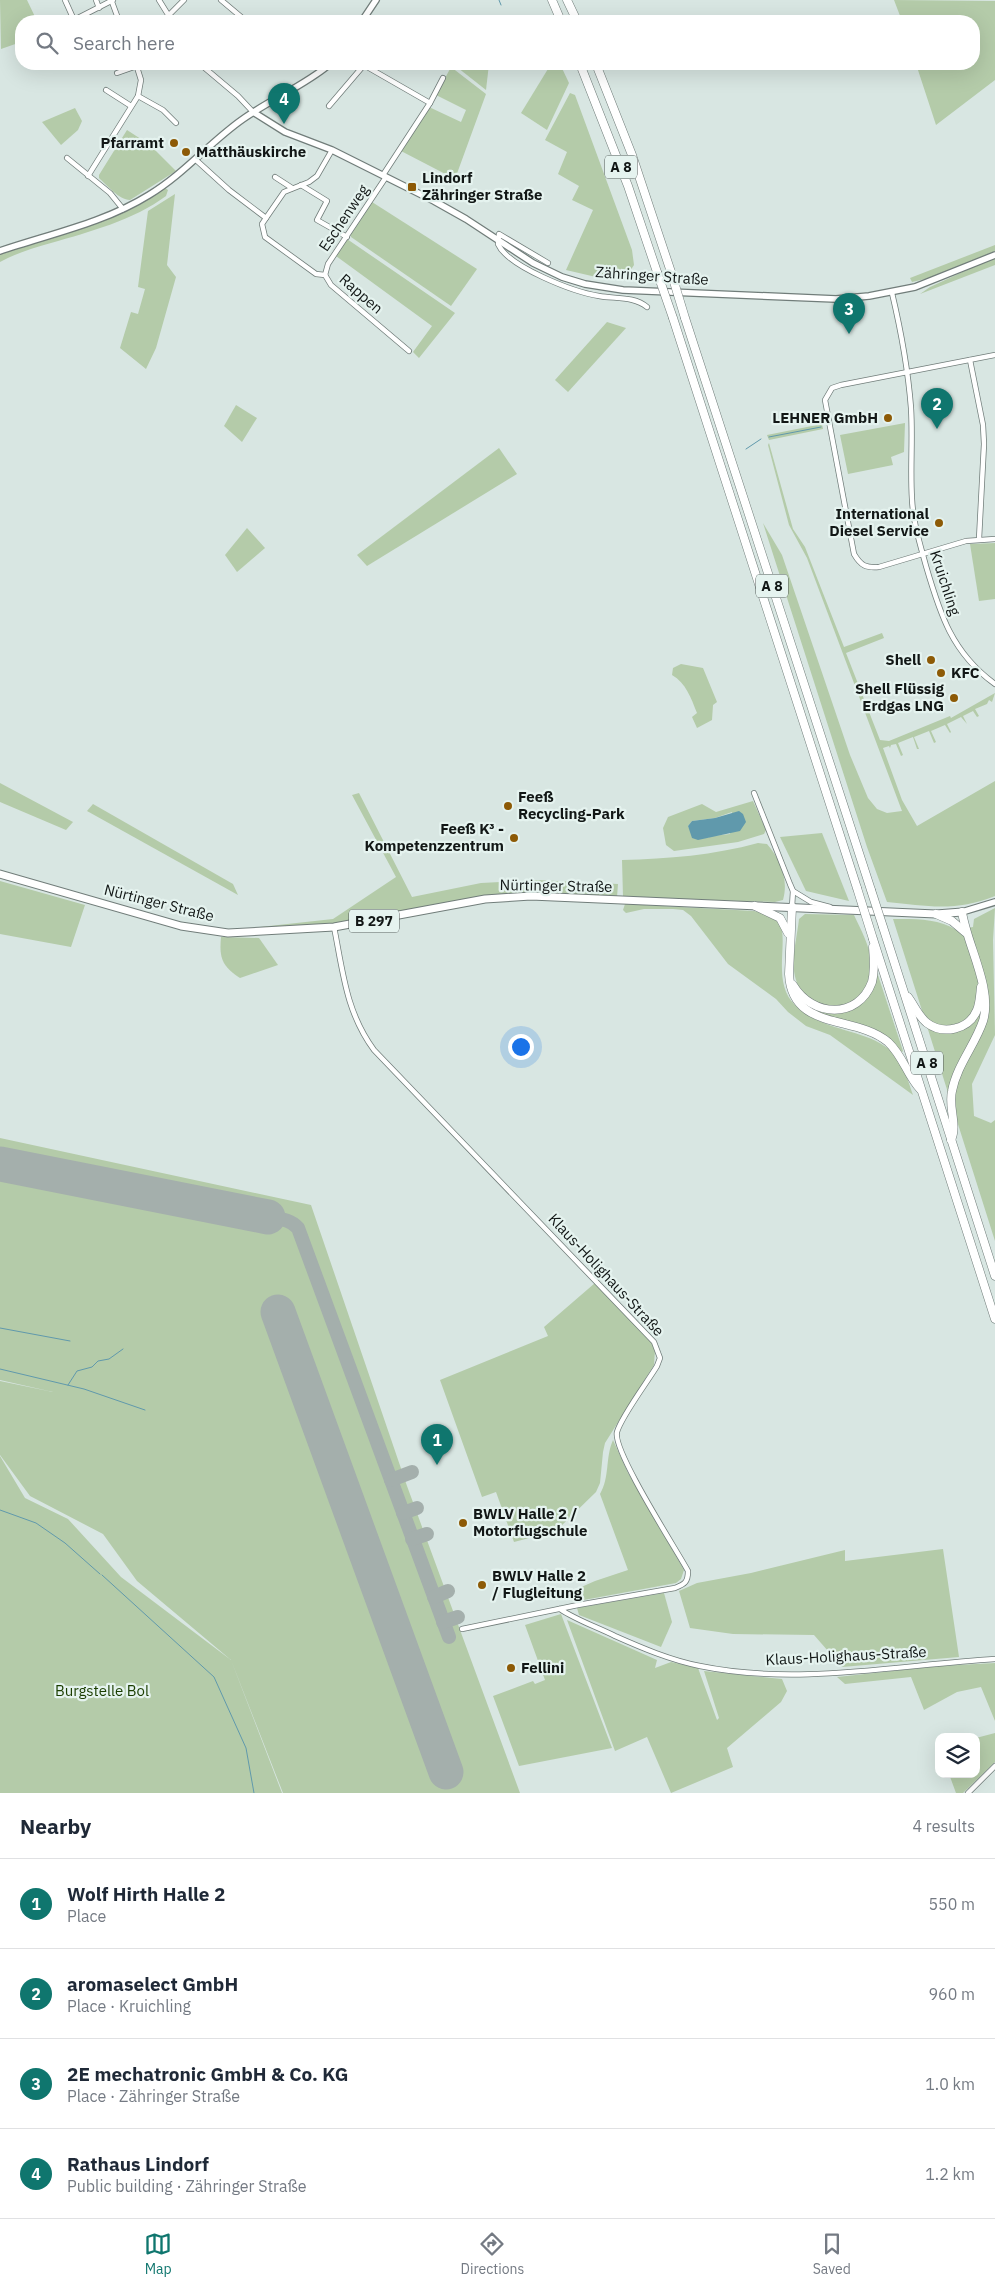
<!DOCTYPE html>
<meta charset="utf-8">
<style>
:root{--surface:#fff;--page:#f2f2f3;--text:#1f2937;--muted:#747a83;--line:#e0e1e3;--accent:#0f766e}
body{margin:0;font-family:"IBM Plex Sans",sans-serif;background:var(--page);color:var(--text)}
.controls{position:absolute;right:15px;bottom:15px;display:grid;overflow:hidden;border-radius:10px;box-shadow:0 5px 20px #0002}
.controls button{width:45px;height:45px;display:grid;place-items:center;padding:0;border:0;border-bottom:1px solid var(--line);background:var(--surface);color:var(--text);font:25px sans-serif}
.you{position:absolute;left:520px;top:1046px;width:18px;height:18px;margin:-12px;border:4px solid #fff;border-radius:50%;background:#1a73e8;box-shadow:0 0 0 8px #1a73e833}
.badge{display:grid;place-items:center;width:32px;height:32px;border-radius:50%;background:var(--accent);color:#fff;font-size:16px;font-weight:700}
.pin{position:absolute;translate:-50% -41px;filter:drop-shadow(0 1px 2px #0008)}
.pin::after{content:'';position:absolute;top:26px;width:18px;height:15px;background:inherit;clip-path:polygon(0 0,100% 0,50% 100%)}
.list{margin:0;padding:0;list-style:none}
h2{display:flex;justify-content:space-between;align-items:center;height:65px;margin:0;padding:0 20px;font-size:21px}
h2 small{font-size:16px;font-weight:400;color:var(--muted)}
.list li{display:grid;grid-template-columns:32px 1fr auto;gap:15px;align-items:center;box-sizing:border-box;height:90px;padding:0 20px;border-top:1px solid var(--line)}
.list b{display:block;font-size:19px;white-space:nowrap}
.list p{margin:0;font-size:16px;white-space:nowrap;color:var(--muted)}
.list em{font-size:16px;font-style:normal;color:var(--muted)}
.icon{flex:none;width:28px;height:28px;fill:none;stroke:currentColor;stroke-width:2;stroke-linecap:round;stroke-linejoin:round}
.map{position:relative;flex:none;width:995px;height:1793px;overflow:hidden}
.search{position:absolute;background:var(--surface);box-shadow:0 5px 20px #0002;left:15px;right:15px;top:15px;height:55px;display:flex;align-items:center;gap:12px;box-sizing:border-box;padding:0 18px;border-radius:20px;color:var(--muted);font-size:19px}
.sheet{height:425px;background:var(--surface)}
nav{display:flex;justify-content:space-around;align-items:center;box-sizing:border-box;height:70px;border-top:1px solid var(--line);background:var(--surface);font-size:14px;color:var(--muted)}
nav a{display:grid;justify-items:center;gap:2px}
nav .on{color:var(--accent)}
.map>svg:first-child{display:block}
.green{fill:#b4cba9;fill-rule:evenodd}
.water{fill:#6099ac}
.lines{fill:none;stroke-linecap:round;stroke-linejoin:round}
.stream{stroke:#6099ac;stroke-width:1}
.taxiway{stroke:#a4afac;stroke-width:14}
.runway{stroke:#a4afac;stroke-width:35}
.street-casing{stroke:#717d7a;stroke-width:6}
.secondary-casing{stroke:#717d7a;stroke-width:8}
.primary-casing{stroke:#717d7a;stroke-width:9}
.highway-casing{stroke:#717d7a;stroke-width:9}
.street{stroke:#fff;stroke-width:4.5}
.secondary{stroke:#fff;stroke-width:5.5}
.primary{stroke:#fff;stroke-width:7}
.highway{stroke:#fff;stroke-width:8}
.highway-bridge-casing{stroke:#717d7a;stroke-width:9;stroke-linecap:butt}
.highway-bridge{stroke:#fff;stroke-width:8}
.poi-dot{fill:#8d5a06;stroke:#e5f3ef;stroke-width:2}
.labels{text-anchor:middle;stroke-width:4.5;stroke-linejoin:round;paint-order:stroke}
.shield{fill:#e5f3ef;stroke:#515957;stroke-width:1}
.shield-label{font-size:14px;font-weight:bold;fill:#121716}
.poi-label{font-size:15px;font-weight:bold;fill:#121716;stroke:#e5f3ef;text-anchor:start}
.street-label{font-size:15px;fill:#121716;stroke:#e5f3ef}
.park-label{font-size:15px;fill:#1b3e00;stroke:#e5f3ef}
</style>
<div class="map">
<svg width="995" height="1793" viewBox="0 0 995 1793">
<rect width="100%" height="100%" fill="#d8e6e2"/>
<!-- green -->
<g class="green">
<polygon points="0,0 27,0 37,21 21,21 21,42 1,49"/>
<polygon points="894,0 995,1 995,80 936,125 916,64 974,64 974,21 902,21"/>
<polygon points="453,64 489,64 486,90"/>
<polygon points="551,64 560,64 569,83 547,130 521,113"/>
<polygon points="451,67 486,94 455,179 401,151 429,107 461,122 466,110 436,95"/>
<polygon points="570,93 575,95 632,250 634,265 630,271 596,277 566,270 593,210 572,200 579,186 558,174 567,152 545,140"/>
<polygon points="75,108 82,121 78,130 61,145 42,122"/>
<path d="M127,130L150,145L176,171L130,200C119,200 107,185 99,178V175Z"/>
<path d="M165,188L168,190L166,196C134,220 89,232 51,243C34,248 16,253 0,262V254L125,211Z"/>
<polygon points="175,194 167,265 176,277 156,348 146,369 120,348 131,312 138,314 145,289 138,287 148,211"/>
<polygon points="372,202 477,269 451,306 351,237 350,234"/>
<polygon points="347,239 455,313 419,358 413,352 432,326 336,256"/>
<polygon points="995,245 995,251 938,276 912,282 910,278"/>
<polygon points="995,257 995,265 920,294 930,287"/>
<polygon points="607,322 626,328 568,392 555,380"/>
<polygon points="236,405 257,418 242,442 224,426"/>
<polygon points="905,423 904,452 891,457 893,465 848,474 840,435"/>
<polygon points="822,424 823,429 769,440 767,435"/>
<path d="M769,443L793,529L805,547L844,647L882,633L884,638L846,653L880,740L889,741L950,716L951,718L995,693L992,702L989,700L987,704L975,709L979,716L977,717L973,711L963,716L967,724L961,717L947,724L951,732L950,733L945,725L931,731L936,742L934,743L929,731L914,737L919,749H917L913,737L898,743L903,755L901,756L896,744L891,745L890,748L889,746L883,748L902,800L917,826L995,781V896C956,912 927,906 887,902L867,847L763,523L782,555L850,755L868,798L877,809L887,813L902,811L807,558L789,525L768,445Z"/>
<polygon points="499,448 517,474 367,566 357,555"/>
<polygon points="247,528 265,548 237,572 225,555"/>
<polygon points="995,543 995,599 979,601 970,544"/>
<path d="M681,664L703,668L717,702L713,705L712,720L697,728L692,717L697,713C691,698 686,683 672,675L673,668Z"/>
<polygon points="0,783 73,822 66,830 0,802"/>
<polygon points="359,793 412,897 481,883 536,880 618,884 617,897 512,894 334,924 261,930 260,927 333,919 396,877 352,795"/>
<path d="M753,801L766,830L764,834L738,842L674,851L666,845L663,828L668,817L702,804L716,812ZM732,812L730,834L712,836L707,838L691,832L688,826L692,821L715,818Z"/>
<polygon points="93,804 233,884 238,895 87,811"/>
<polygon points="822,833 849,901 806,891 780,837"/>
<path d="M758,843L767,844C780,859 789,879 783,900L775,902L623,897L622,860C668,859 714,855 758,843Z"/>
<polygon points="0,881 85,905 71,947 0,934"/>
<path d="M625,904L754,911C762,913 772,915 778,921C791,937 770,981 795,1005C823,1032 862,1028 889,1049C902,1059 908,1080 913,1095L830,1035L806,1026L788,1012L776,999L728,964L691,916L683,910L673,909H644L626,913L623,910Z"/>
<path d="M995,908L993,940L995,1035L972,1084L974,1116L991,1123L995,1120V1241L893,919C914,919 938,918 956,930L973,927L974,919Z"/>
<path d="M805,914L854,915C861,930 870,946 871,962C874,1014 808,1021 796,980C790,962 797,938 799,919Z"/>
<path d="M221,937L259,938L278,965L240,978C222,966 219,958 221,937Z"/>
<polygon points="877,972 903,1051 902,1052 890,1040 816,1012 801,1001 814,1008 855,1006"/>
<polygon points="0,1138 311,1205 407,1486 520,1793 283,1793 231,1660 282,1793 0,1793 0,1456 25,1498 68,1519 121,1577 231,1660 137,1581 103,1534 30,1496 0,1455 0,1381 53,1392 0,1380"/>
<polygon points="595,1283 651,1342 655,1350 654,1365 605,1443 603,1452 600,1483 596,1492 556,1531 514,1542 496,1492 482,1497 440,1380 548,1336 544,1327"/>
<path d="M613,1440L628,1473L684,1570L681,1579L676,1583L573,1602L570,1592L595,1581L628,1570L600,1494C610,1477 605,1458 613,1440Z"/>
<polygon points="943,1549 959,1657 842,1667 814,1635 733,1634 690,1628 679,1591 697,1583 751,1573 845,1550 845,1561"/>
<polygon points="664,1593 672,1622 661,1647 579,1615 577,1608"/>
<polygon points="561,1614 612,1748 519,1766 493,1696 533,1681 535,1684 545,1680 525,1625"/>
<polygon points="567,1620 657,1660 655,1668 671,1662 698,1668 717,1720 719,1718 704,1671 782,1679 787,1691 781,1702 727,1748 733,1767 671,1793 647,1737 615,1751"/>
<polygon points="995,1663 995,1721 981,1687 957,1692 924,1710 911,1677 845,1684 837,1677 939,1666"/>
<polygon points="995,1733 995,1762 963,1793 956,1793 949,1774 976,1774 976,1738"/>
</g>
<!-- water -->
<polygon class="water" points="739,811 743,814 746,822 740,831 698,840 692,838 688,826 692,821 715,818"/>
<g class="lines">
<!-- stream -->
<g class="stream">
<polyline points="499,0 501,5"/>
<polyline points="769,437 821,427"/>
<polyline points="746,449 761,439"/>
<polyline points="0,1328 70,1341"/>
<polyline points="0,1369 84,1389 145,1410"/>
<polyline points="68,1385 77,1371 92,1367 98,1361 109,1359 123,1349"/>
<polyline points="0,1510 36,1523 65,1543 100,1574"/>
<polyline points="102,1575 214,1677 246,1748 254,1793"/>
</g>
<!-- taxiway -->
<g class="taxiway">
<path d="M268,1217C279,1219 290,1219 298,1228L449,1637"/>
<polyline points="391,1480 412,1472"/>
<polyline points="403,1513 417,1508"/>
<polyline points="412,1539 427,1534"/>
<polyline points="434,1597 448,1591"/>
<polyline points="443,1622 458,1617"/>
</g>
<!-- runway -->
<g class="runway">
<polyline points="0,1164 268,1217"/>
<polyline points="278,1312 446,1772"/>
</g>
<!-- street casing -->
<g class="street-casing">
<g id="street">
<polyline points="65,0 74,20 113,0"/>
<polyline points="96,0 99,8"/>
<polyline points="159,0 172,21"/>
<polyline points="221,0 246,21"/>
<polyline points="112,2 119,21"/>
<polyline points="169,15 184,0"/>
<polyline points="200,64 238,96 253,112"/>
<polyline points="362,64 430,103"/>
<polyline points="117,73 137,66"/>
<polyline points="106,90 131,106"/>
<polyline points="138,96 163,110 176,123"/>
<polyline points="329,106 364,65"/>
<polyline points="67,158 110,193 123,209"/>
<polyline points="196,160 229,190 266,218 284,192 309,182 317,176 332,150"/>
<polyline points="383,175 430,103 443,78"/>
<polyline points="88,176 138,96 141,80 136,64"/>
<polyline points="275,177 292,188"/>
<polyline points="301,185 327,201 317,220 347,237"/>
<polyline points="266,218 262,224 265,237 316,274 325,275"/>
<path d="M548,263L499,234L498,244C508,267 574,292 599,296C615,299 634,296 647,307"/>
<polyline points="325,275 328,264 386,177"/>
<polyline points="325,275 331,285 409,351"/>
<path d="M892,293C901,331 908,369 911,408C913,439 910,469 912,499C913,522 920,544 926,566C940,614 952,653 995,684"/>
<path d="M995,355L841,385L832,388L825,400L854,554C861,566 866,568 879,567L966,541L995,539"/>
<polyline points="970,360 983,425 984,444 979,539"/>
<polyline points="754,793 790,884 793,891 792,907"/>
<polyline points="793,891 811,902 830,907"/>
<path d="M334,927C343,972 346,1012 374,1050L654,1342L660,1358L657,1366C648,1381 621,1417 617,1432C612,1450 676,1549 688,1571C688,1582 685,1584 675,1588L578,1605L462,1629"/>
<path d="M560,1609C576,1620 597,1627 615,1636C642,1648 670,1660 700,1666C797,1686 898,1665 995,1659"/>
<polyline points="968,1793 995,1766"/>
</g>
</g>
<!-- secondary casing -->
<g class="secondary-casing">
<g id="secondary">
<polyline points="362,21 376,0"/>
<polyline points="253,112 285,132 332,150 434,201 466,219 533,263 562,277 585,284 623,290 836,299 869,296 915,287 995,255"/>
<path d="M0,251C50,234 104,223 149,195C184,174 210,142 243,119C271,99 304,86 330,64"/>
<polyline points="962,912 995,902"/>
</g>
</g>
<!-- primary casing -->
<g class="primary-casing">
<polyline id="primary" points="0,874 181,926 228,933 334,927 485,899 531,896 936,914 962,912"/>
</g>
<!-- highway casing -->
<g class="highway-casing">
<g id="highway">
<polyline points="552,0 561,21"/>
<polyline points="567,0 577,21"/>
<polyline points="580,64 628,186 657,272"/>
<polyline points="596,64 632,155 671,272"/>
<polyline points="673,318 857,888"/>
<polyline points="685,318 871,890"/>
<polyline points="755,906 780,918 788,933"/>
<path d="M792,907L789,974C792,1032 855,1014 888,1042C903,1056 907,1075 920,1089"/>
<polyline points="936,914 952,921 965,932"/>
<polyline points="883,927 995,1276"/>
<polyline points="873,939 995,1319"/>
<path d="M793,985C812,1017 858,1020 872,982C875,971 874,958 873,947"/>
<path d="M908,997C914,1005 918,1016 927,1023C943,1035 969,1030 977,1010C980,1003 980,995 981,987"/>
<path d="M951,1140C958,1125 948,1107 952,1091C957,1065 975,1045 983,1021C993,989 967,945 962,912"/>
</g>
</g>
<!-- street -->
<use href="#street" class="street"/>
<!-- secondary -->
<use href="#secondary" class="secondary"/>
<!-- primary -->
<use href="#primary" class="primary"/>
<!-- highway -->
<use href="#highway" class="highway"/>
<!-- highway-bridge casing -->
<g class="highway-bridge-casing">
<g id="highway-bridge">
<polyline points="657,272 673,318"/>
<polyline points="671,272 685,318"/>
<polyline points="857,888 873,939"/>
<polyline points="871,890 883,927"/>
</g>
</g>
<!-- highway-bridge -->
<use href="#highway-bridge" class="highway-bridge"/>
</g>
<!-- markers -->
<g class="poi-dot">
<circle cx="174" cy="143" r="5"/>
<circle cx="186" cy="152" r="5"/>
<rect x="407" y="182" width="10" height="10" rx="2.5"/>
<circle cx="888" cy="418" r="5"/>
<circle cx="939" cy="523" r="5"/>
<circle cx="931" cy="660" r="5"/>
<circle cx="941" cy="673" r="5"/>
<circle cx="954" cy="698" r="5"/>
<circle cx="508" cy="806" r="5"/>
<circle cx="514" cy="838" r="5"/>
<circle cx="463" cy="1523" r="5"/>
<circle cx="482" cy="1585" r="5"/>
<circle cx="511" cy="1668" r="5"/>
</g>
<g class="labels">
<!-- shield labels -->
<g class="shield">
<rect x="605" y="155.5" width="32" height="23" rx="4"/>
<rect x="756" y="574.5" width="32" height="23" rx="4"/>
<rect x="349" y="909.5" width="50" height="23" rx="4"/>
<rect x="911" y="1051.5" width="32" height="23" rx="4"/>
</g>
<g class="shield-label">
<text x="621" y="172">A 8</text>
<text x="772" y="591">A 8</text>
<text x="374" y="926">B 297</text>
<text x="927" y="1068">A 8</text>
</g>
<!-- poi labels -->
<g class="poi-label">
<text x="164" y="148" text-anchor="end">Pfarramt</text>
<text x="196" y="157">Matthäuskirche</text>
<text x="422" y="183">Lindorf<tspan x="422" dy="17">Zähringer Straße</tspan></text>
<text x="878" y="423" text-anchor="end">LEHNER GmbH</text>
<text x="929" y="519" text-anchor="end">International<tspan x="929" dy="17">Diesel Service</tspan></text>
<text x="921" y="665" text-anchor="end">Shell</text>
<text x="951" y="678">KFC</text>
<text x="944" y="694" text-anchor="end">Shell Flüssig<tspan x="944" dy="17">Erdgas LNG</tspan></text>
<text x="518" y="802">Feeß<tspan x="518" dy="17">Recycling-Park</tspan></text>
<text x="504" y="834" text-anchor="end">Feeß K³ -<tspan x="504" dy="17">Kompetenzzentrum</tspan></text>
<text x="473" y="1519">BWLV Halle 2 /<tspan x="473" dy="17">Motorflugschule</tspan></text>
<text x="492" y="1581">BWLV Halle 2<tspan x="492" dy="17">/ Flugleitung</tspan></text>
<text x="521" y="1673">Fellini</text>
</g>
<!-- street labels -->
<g class="street-label">
<text transform="translate(344 218) rotate(-56)" y="5">Eschenweg</text>
<text transform="translate(652 276) rotate(4)" y="5">Zähringer Straße</text>
<text transform="translate(361 294) rotate(41)" y="5">Rappen</text>
<text transform="translate(945 583) rotate(72)" y="5">Kruichling</text>
<text transform="translate(556 886) rotate(1)" y="5">Nürtinger Straße</text>
<text transform="translate(159 903) rotate(14)" y="5">Nürtinger Straße</text>
<text transform="translate(606 1275) rotate(47)" y="5">Klaus-Holighaus-Straße</text>
<text transform="translate(846 1656) rotate(-3)" y="5">Klaus-Holighaus-Straße</text>
</g>
<!-- park labels -->
<g class="park-label">
<text x="102" y="1696">Burgstelle Bol</text>
</g>
</g>
</svg>
<div class="controls">
<button><svg class="icon" aria-label="layers" viewBox="0 0 24 24"><path d="M12 4l9 5-9 5-9-5zM3 14l9 5 9-5"/></svg></button>
</div>
<div class="you"></div>
<div class="pin badge" style="left:437px;top:1465px">1</div>
<div class="pin badge" style="left:937px;top:429px">2</div>
<div class="pin badge" style="left:849px;top:334px">3</div>
<div class="pin badge" style="left:284px;top:124px">4</div>
<div class="search"><svg class="icon" aria-label="search" viewBox="0 0 24 24"><circle cx="10" cy="10" r="6"/><path d="M15 15l6 6"/></svg>Search here</div>
</div>
<section class="sheet">
<h2>Nearby<small>4 results</small></h2>
<ul class="list">
<li><span class="badge">1</span><div><b>Wolf Hirth Halle 2</b><p>Place</p></div><em>550 m</em></li>
<li><span class="badge">2</span><div><b>aromaselect GmbH</b><p>Place · Kruichling</p></div><em>960 m</em></li>
<li><span class="badge">3</span><div><b>2E mechatronic GmbH &amp; Co. KG</b><p>Place · Zähringer Straße</p></div><em>1.0 km</em></li>
<li><span class="badge">4</span><div><b>Rathaus Lindorf</b><p>Public building · Zähringer Straße</p></div><em>1.2 km</em></li>
</ul>
</section>
<nav>
<a class="on"><svg class="icon" aria-label="map" viewBox="0 0 24 24"><path d="M3 6l6-2 6 2 6-2v14l-6 2-6-2-6 2zM9 4v14M15 6v14"/></svg>Map</a>
<a><svg class="icon" aria-label="directions" viewBox="0 0 24 24"><path d="M12 3l9 9-9 9-9-9zM9 14v-3h6M13 9l2 2-2 2"/></svg>Directions</a>
<a><svg class="icon" aria-label="saved" viewBox="0 0 24 24"><path d="M7 4h10v16l-5-4-5 4z"/></svg>Saved</a>
</nav>
